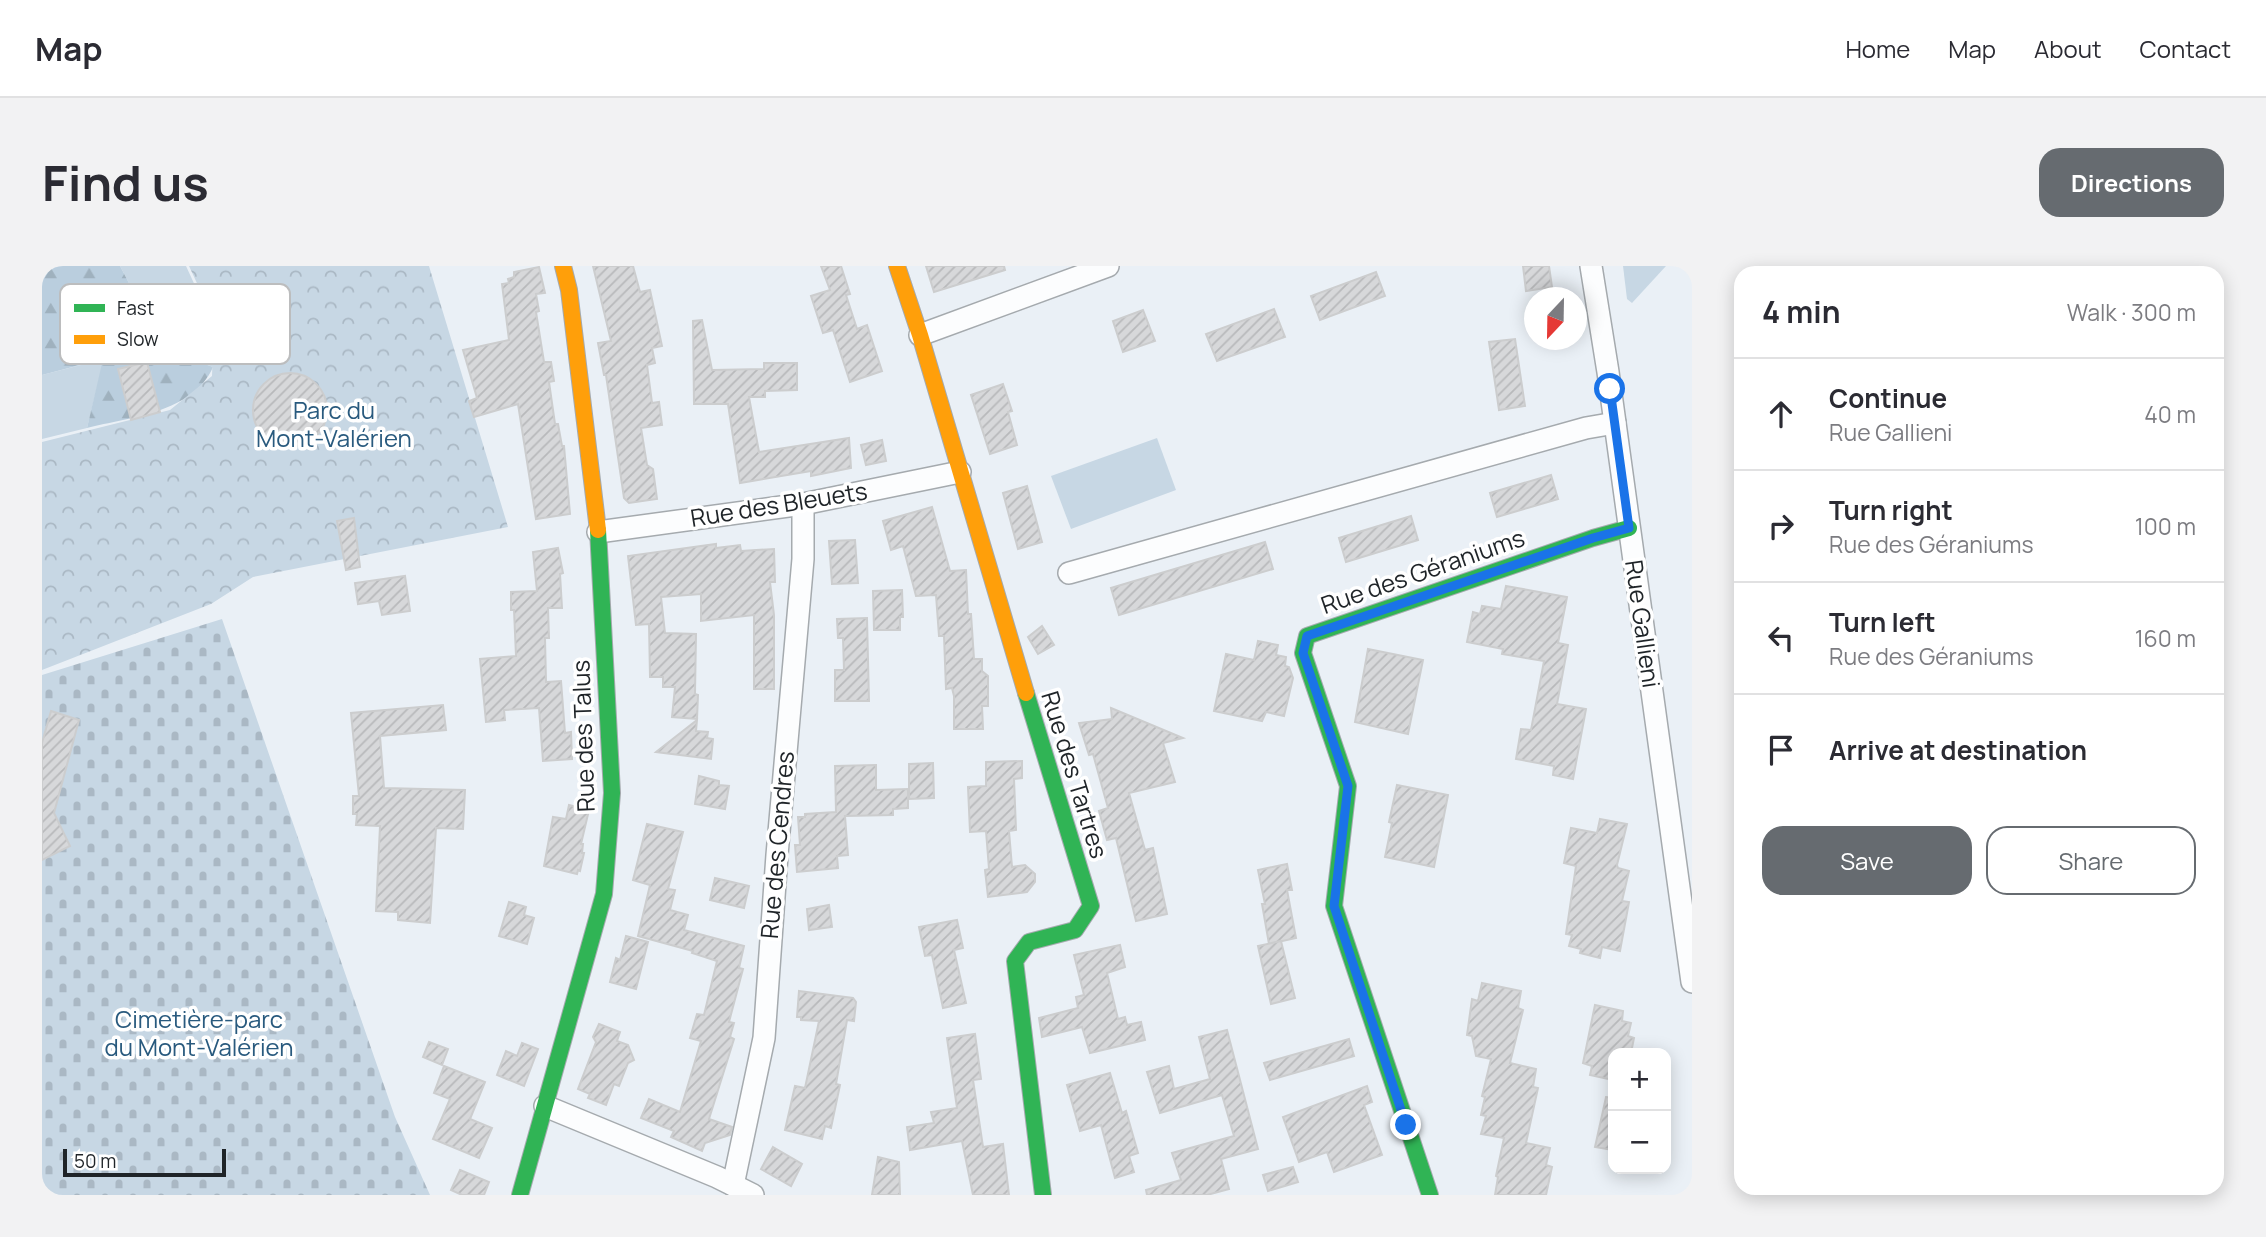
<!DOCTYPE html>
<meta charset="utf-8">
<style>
:root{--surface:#fff;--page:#f2f2f3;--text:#2b2b33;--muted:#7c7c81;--line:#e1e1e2;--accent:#666b70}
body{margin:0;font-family:Manrope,sans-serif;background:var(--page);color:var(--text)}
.controls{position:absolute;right:21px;bottom:21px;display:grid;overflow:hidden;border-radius:14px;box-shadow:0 4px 18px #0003}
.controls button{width:63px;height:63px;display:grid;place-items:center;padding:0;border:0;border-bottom:2px solid var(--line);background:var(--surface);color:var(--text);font:35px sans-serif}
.compass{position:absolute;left:1482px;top:21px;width:63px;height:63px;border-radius:50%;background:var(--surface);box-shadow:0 4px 18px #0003;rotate:202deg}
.scale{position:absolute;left:21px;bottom:18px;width:163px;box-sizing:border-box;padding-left:7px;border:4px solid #1f2428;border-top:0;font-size:19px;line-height:24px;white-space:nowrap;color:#1f2428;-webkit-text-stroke:5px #fff;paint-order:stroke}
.stop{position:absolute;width:21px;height:21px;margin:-16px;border:5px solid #1a73e8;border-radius:50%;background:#fff}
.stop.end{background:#1a73e8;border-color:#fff;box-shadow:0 2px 7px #0008}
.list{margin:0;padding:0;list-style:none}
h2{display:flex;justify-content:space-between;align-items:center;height:91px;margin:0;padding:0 28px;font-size:30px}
h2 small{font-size:23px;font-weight:400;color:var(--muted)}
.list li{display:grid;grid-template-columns:46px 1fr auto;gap:21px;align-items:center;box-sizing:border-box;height:112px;padding:0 28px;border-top:2px solid var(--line)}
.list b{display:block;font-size:26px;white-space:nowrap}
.list p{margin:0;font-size:23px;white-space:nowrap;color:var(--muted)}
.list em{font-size:23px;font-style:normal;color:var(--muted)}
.actions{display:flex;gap:14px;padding:21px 28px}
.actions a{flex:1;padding:16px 0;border:2px solid var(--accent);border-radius:21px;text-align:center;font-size:24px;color:var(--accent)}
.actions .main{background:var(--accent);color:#fff}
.icon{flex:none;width:38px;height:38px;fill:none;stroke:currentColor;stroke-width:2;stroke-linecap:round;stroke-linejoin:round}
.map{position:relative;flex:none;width:1650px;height:929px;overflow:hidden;border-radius:21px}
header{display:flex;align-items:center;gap:42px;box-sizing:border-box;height:98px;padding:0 35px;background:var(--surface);border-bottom:2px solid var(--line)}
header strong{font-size:33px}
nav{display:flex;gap:38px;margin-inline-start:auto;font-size:24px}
.intro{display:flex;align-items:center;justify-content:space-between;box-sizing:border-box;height:168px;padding:0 42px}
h1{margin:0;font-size:49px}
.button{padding:18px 32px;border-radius:21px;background:var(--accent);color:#fff;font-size:24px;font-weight:700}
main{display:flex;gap:42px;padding:0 42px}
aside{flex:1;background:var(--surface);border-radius:21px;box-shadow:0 4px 18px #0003}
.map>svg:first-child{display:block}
.green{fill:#c7d7e4}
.forest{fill:url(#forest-firs)}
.cemetery{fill:url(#cemetery-stones)}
.park{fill:url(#park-crowns)}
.building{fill:url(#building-hatch);stroke:#cccdce;stroke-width:2}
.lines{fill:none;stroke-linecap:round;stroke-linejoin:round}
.street-casing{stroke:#a5aaae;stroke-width:24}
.fast-casing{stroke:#a5aaae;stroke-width:18}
.slow-casing{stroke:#a5aaae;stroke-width:18}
.street{stroke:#fcfdfe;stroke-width:21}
.fast{stroke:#30b455;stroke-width:16}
.slow{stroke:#ff9f0a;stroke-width:16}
.route{stroke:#1a73e8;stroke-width:9}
.labels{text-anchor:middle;stroke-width:7;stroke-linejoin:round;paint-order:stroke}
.park-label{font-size:24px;fill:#295a7e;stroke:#fff}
.street-label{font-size:24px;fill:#1f2428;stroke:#fff}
.key{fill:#fff;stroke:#bcbdbe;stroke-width:2}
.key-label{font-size:19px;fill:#1f2428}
</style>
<header>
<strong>Map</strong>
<nav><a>Home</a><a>Map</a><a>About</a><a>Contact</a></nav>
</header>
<div class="intro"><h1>Find us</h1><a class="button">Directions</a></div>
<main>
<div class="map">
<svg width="1650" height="929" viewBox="0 0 1650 929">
<defs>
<pattern id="forest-firs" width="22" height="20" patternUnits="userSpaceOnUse" patternTransform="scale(1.75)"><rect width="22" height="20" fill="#bacede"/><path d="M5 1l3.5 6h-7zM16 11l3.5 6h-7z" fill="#9fb1be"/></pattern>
<pattern id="cemetery-stones" width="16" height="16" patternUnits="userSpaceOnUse" patternTransform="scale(1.75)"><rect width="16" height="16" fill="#c7d7e4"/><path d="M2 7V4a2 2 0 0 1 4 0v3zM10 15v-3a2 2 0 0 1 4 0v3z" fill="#aab8c4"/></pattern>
<pattern id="park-crowns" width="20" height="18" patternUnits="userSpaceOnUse" patternTransform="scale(1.75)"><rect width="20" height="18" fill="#c7d7e4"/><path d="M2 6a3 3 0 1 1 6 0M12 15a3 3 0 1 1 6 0" fill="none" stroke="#aab8c4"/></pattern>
<pattern id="building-hatch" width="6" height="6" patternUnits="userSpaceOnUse" patternTransform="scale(1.75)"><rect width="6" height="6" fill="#d7d8da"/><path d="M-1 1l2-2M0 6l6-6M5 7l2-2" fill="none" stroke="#b8b9bb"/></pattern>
</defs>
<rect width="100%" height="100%" fill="#eaf0f6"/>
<!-- green -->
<g class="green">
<polygon points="78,0 144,0 173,63 171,101 112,80 82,23 88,19"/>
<polygon points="1581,0 1624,0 1590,37 1585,33"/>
<polygon points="62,93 45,162 0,173 0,109"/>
<polygon points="1115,172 1134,224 1029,263 1009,210"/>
</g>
<!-- forest -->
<path class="forest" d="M0,0H78L88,19L82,24L112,80L171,101C151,147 88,151 45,162L61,93L0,109Z"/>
<!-- cemetery -->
<polygon class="cemetery" points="180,353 353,851 388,929 0,929 0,409"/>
<!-- park -->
<polygon class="park" points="147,0 387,0 466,261 211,311 169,338 0,404 0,176 128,144 170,110 172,54"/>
<!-- building -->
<g class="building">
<polygon points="551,0 591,0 598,26 608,24 620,80 610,82 613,97 605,99 610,137 617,136 620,159 599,162 605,199 611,203 615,233 587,237 582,232 564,109 562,109 556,77 569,75"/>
<polygon points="779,0 799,0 808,28 804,29 815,63 825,59 840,105 808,116 791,64 781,67 769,30 788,24"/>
<polygon points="884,0 962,0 963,4 892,26"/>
<polygon points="1481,0 1507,0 1510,21 1484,25"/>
<polygon points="497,1 503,27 494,28 497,45 494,46 502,96 509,96 512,115 507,116 513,158 516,158 520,180 522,180 528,248 494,253 476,138 432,151 427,135 435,132 421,84 467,74 460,18 467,17 466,13 472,11 472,6"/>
<polygon points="1334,6 1343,30 1278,54 1269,30"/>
<polygon points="1232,43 1243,71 1175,95 1164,68"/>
<polygon points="1101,44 1113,75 1081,86 1071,55"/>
<polygon points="660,54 670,104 722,103 722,97 755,97 755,124 723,125 723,131 707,131 717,186 807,172 809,202 769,210 769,205 698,217 686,138 652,138 651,55"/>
<polygon points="1473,73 1483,140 1457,144 1447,76"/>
<polygon points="105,96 118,146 89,154 76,103"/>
<circle cx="248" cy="144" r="37"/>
<polygon points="961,118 970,145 966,146 975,179 948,188 929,129"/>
<polygon points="840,174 844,195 824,199 819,179"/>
<polygon points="1509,209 1516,233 1455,251 1448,227"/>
<polygon points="985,220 1000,276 976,283 961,227"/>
<polygon points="890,241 908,305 924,304 926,348 929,348 932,393 940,393 940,405 946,410 946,440 940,440 941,463 912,463 912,430 910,422 904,423 902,370 897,370 894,329 874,330 861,280 849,284 841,255"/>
<polygon points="1369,250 1376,274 1304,296 1297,272"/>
<polygon points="312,252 318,301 304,304 295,255"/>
<polygon points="813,274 816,317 790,318 787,275"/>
<polygon points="1223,276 1231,303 1077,349 1069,322"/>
<polygon points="674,278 674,282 698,279 699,285 732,283 733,316 728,316 732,349 732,423 712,423 712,349 659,355 659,328 619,331 623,367 654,368 653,428 656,429 655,453 630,451 633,421 621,421 621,411 608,411 607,358 594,359 586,290"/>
<polygon points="516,282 521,307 518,308 520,342 506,342 507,372 503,372 504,416 519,415 523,467 529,466 530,493 501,495 497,442 462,444 463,454 444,456 438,393 474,390 472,344 469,344 469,326 495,325 491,286"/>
<polygon points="363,310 368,345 340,349 337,335 316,338 313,317"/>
<polygon points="1464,320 1525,331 1516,377 1526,379 1515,438 1544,443 1531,513 1511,509 1512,500 1474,493 1479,463 1489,464 1502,395 1460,388 1461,383 1425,376 1431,346 1438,348 1440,340 1459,343"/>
<polygon points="860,324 861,351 858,351 858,364 832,364 831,325"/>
<polygon points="825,352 827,435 793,435 793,404 802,404 801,372 796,372 795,353"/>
<polygon points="1000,360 1012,379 996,388 986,371"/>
<polygon points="1216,375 1236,379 1234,389 1244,391 1243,400 1247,401 1251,412 1242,450 1224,446 1220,455 1172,445 1184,388 1212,394"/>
<polygon points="1326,383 1381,394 1366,468 1313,456"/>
<polygon points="401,439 404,464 338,470 342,522 423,524 421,563 394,562 388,657 356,654 356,646 334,645 338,560 314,559 315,548 311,548 311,530 317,530 309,447"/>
<polygon points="1069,442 1141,472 1121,477 1133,516 1087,527 1103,584 1111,582 1125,648 1094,655 1074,572 1065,574 1057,545 1066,542 1051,488 1047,489 1037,457 1070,453"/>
<polygon points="9,445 37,454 12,547 28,580 0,594 0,477"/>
<polygon points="655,454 654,465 666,466 665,472 671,473 669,493 614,486"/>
<polygon points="980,495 980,512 972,513 974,564 967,565 970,601 983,599 993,608 993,616 985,626 946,631 943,604 947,603 944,565 928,566 926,521 944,520 944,496"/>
<polygon points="891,497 892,532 867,533 867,498"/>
<polygon points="834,499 834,524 866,523 866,542 851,543 851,549 803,550 806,589 795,590 796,602 755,606 753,579 758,579 756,551 763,551 763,548 794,546 793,500"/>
<polygon points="657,510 677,515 677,519 687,520 683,543 653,538"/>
<polygon points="1355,519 1406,529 1392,601 1343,591 1350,557 1347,556"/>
<polygon points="527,539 547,544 539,578 541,578 540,587 542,587 538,605 536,604 535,608 502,600 511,551 524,553"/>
<polygon points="1558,553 1585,558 1575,599 1576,602 1587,605 1580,635 1587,636 1578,685 1560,681 1558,692 1538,687 1539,683 1527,680 1530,669 1524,668 1534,600 1522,597 1529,562 1555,567"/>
<polygon points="605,558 641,566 626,623 633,624 628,644 646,649 642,664 702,680 697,702 701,703 687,756 692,757 688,771 692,773 667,853 690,861 688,869 663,877 660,885 629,871 632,865 599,852 607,833 638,846 659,775 648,772 655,748 662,749 675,695 650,687 651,685 596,670 608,619 591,614"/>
<polygon points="1245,598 1250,624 1245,624 1254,672 1227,678 1220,638 1223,638 1216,604"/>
<polygon points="673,612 707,620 702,642 668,634"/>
<polygon points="467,636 484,641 482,649 492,652 485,678 457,670"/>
<polygon points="787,639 790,661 767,664 765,643"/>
<polygon points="915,654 921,682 912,684 924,737 901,742 890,689 883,690 877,661"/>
<polygon points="584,670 606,676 594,723 568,716 574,692 578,694"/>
<polygon points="1239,675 1253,732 1229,738 1216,680"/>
<polygon points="1078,679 1083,701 1065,707 1076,753 1083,751 1085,759 1099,756 1103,774 1048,787 1040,761 1000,771 997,752 1036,742 1034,731 1042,729 1032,689"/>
<polygon points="1440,717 1479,725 1476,742 1481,744 1468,797 1494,803 1491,821 1496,822 1484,877 1508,882 1504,899 1510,901 1504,929 1453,929 1456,911 1454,910 1462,872 1439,868 1444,850 1439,849 1443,831 1440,830 1449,793 1434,790 1430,770 1425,769 1430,733 1436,735"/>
<polygon points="757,725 811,732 814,736 812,755 805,754 794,818 798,819 789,862 783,860 780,873 743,864 753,820 763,822 777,755 759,754 759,751 755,751"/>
<polygon points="1553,739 1581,745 1580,755 1589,757 1586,770 1592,772 1589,787 1571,787 1571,814 1548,809 1550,800 1541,797"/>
<polygon points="557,758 578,766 575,775 586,779 592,794 586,797 577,820 572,818 564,839 546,832 548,828 536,823 554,776 551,771"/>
<polygon points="1185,764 1216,883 1179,893 1187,923 1165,929 1105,929 1104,924 1139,914 1130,887 1192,870 1180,829 1118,847 1105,806 1127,800 1132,823 1168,813 1157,771"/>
<polygon points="933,768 939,813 931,814 941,881 961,878 967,929 931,929 920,875 868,884 865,861 892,857 889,846 915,842 905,772"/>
<polygon points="1307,773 1312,790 1228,814 1222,797"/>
<polygon points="387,776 406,783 400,799 381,791"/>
<polygon points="480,777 496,783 482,820 455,809 464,785 475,790"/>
<polygon points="402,800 443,816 428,853 450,862 437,892 391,873 408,833 392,827"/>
<polygon points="1068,807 1080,847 1084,845 1096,887 1087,890 1092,906 1073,912 1059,859 1038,865 1025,819"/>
<polygon points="1325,820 1330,836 1322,839 1340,889 1292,906 1285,886 1257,896 1241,851"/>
<polygon points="1564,831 1571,832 1571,884 1553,881"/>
<polygon points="731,881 760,898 749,920 719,903"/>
<polygon points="836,891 857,896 858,929 830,929"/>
<polygon points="1251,901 1256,916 1226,925 1221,909"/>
<polygon points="418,904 447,916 442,929 420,929 409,924"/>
</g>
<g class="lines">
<!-- street casing -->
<g class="street-casing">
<g id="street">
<polyline points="1549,0 1566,106 1650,716"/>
<polyline points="878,69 1066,0"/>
<polyline points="556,266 761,238 918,206"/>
<polyline points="1027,307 1544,162 1573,157"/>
<polyline points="503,840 675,911 711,929"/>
<polyline points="691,919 722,772 735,589 761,293 761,238"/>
</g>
</g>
<!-- fast casing -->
<g class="fast-casing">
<g id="fast">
<polyline points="984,427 1049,640 1033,664 987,676 973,695 1001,929"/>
<polyline points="478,929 562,628 570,527 556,264"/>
<polyline points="1388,929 1292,640 1306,520 1261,387 1265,370 1551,272 1587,262"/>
</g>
</g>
<!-- slow casing -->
<g class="slow-casing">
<g id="slow">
<polyline points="521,0 527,24 556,264"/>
<polyline points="855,0 878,69 984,427"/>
</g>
</g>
<!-- street -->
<use href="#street" class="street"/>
<!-- fast -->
<use href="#fast" class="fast"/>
<!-- slow -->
<use href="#slow" class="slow"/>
</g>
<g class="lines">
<!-- route -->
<polyline class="route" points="1364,859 1292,640 1306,520 1261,387 1265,370 1551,272 1587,262 1568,123"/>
</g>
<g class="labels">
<!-- park labels -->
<g class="park-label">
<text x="292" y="153">Parc du<tspan x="292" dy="28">Mont-Valérien</tspan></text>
<text x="157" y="762">Cimetière-parc<tspan x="157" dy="28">du Mont-Valérien</tspan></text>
</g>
<!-- street labels -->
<g class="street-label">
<text transform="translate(737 239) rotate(-9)" y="8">Rue des Bleuets</text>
<text transform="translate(1381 306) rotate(-19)" y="8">Rue des Géraniums</text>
<text transform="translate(1600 358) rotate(82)" y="8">Rue Gallieni</text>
<text transform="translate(542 470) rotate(-92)" y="8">Rue des Talus</text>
<text transform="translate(1032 509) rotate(73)" y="8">Rue des Tartres</text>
<text transform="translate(736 579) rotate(-85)" y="8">Rue des Cendres</text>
</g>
</g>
<!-- legend -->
<rect x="18" y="18" width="230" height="80" rx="10" class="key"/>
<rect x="32" y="38" width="31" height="8" fill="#30b455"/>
<rect x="32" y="69" width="31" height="9" fill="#ff9f0a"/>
<g class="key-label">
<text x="75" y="49">Fast</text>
<text x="75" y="80">Slow</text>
</g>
</svg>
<div class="controls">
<button>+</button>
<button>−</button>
</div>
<svg class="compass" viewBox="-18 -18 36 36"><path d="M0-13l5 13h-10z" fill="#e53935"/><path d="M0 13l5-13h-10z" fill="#7c7c81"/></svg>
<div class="scale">50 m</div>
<div class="stop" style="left:1568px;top:123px"></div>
<div class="stop end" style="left:1364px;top:859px"></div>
</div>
<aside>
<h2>4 min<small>Walk · 300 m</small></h2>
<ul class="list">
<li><svg class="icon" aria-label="ahead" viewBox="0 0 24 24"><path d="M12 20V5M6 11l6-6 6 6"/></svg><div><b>Continue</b><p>Rue Gallieni</p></div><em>40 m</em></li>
<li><svg class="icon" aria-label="right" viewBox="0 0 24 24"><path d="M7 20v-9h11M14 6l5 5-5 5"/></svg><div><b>Turn right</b><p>Rue des Géraniums</p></div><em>100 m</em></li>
<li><svg class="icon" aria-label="left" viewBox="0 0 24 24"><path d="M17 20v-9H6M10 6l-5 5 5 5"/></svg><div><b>Turn left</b><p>Rue des Géraniums</p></div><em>160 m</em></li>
<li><svg class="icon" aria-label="arrive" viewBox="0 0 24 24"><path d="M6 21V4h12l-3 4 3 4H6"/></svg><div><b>Arrive at destination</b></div></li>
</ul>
<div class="actions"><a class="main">Save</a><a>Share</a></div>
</aside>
</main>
